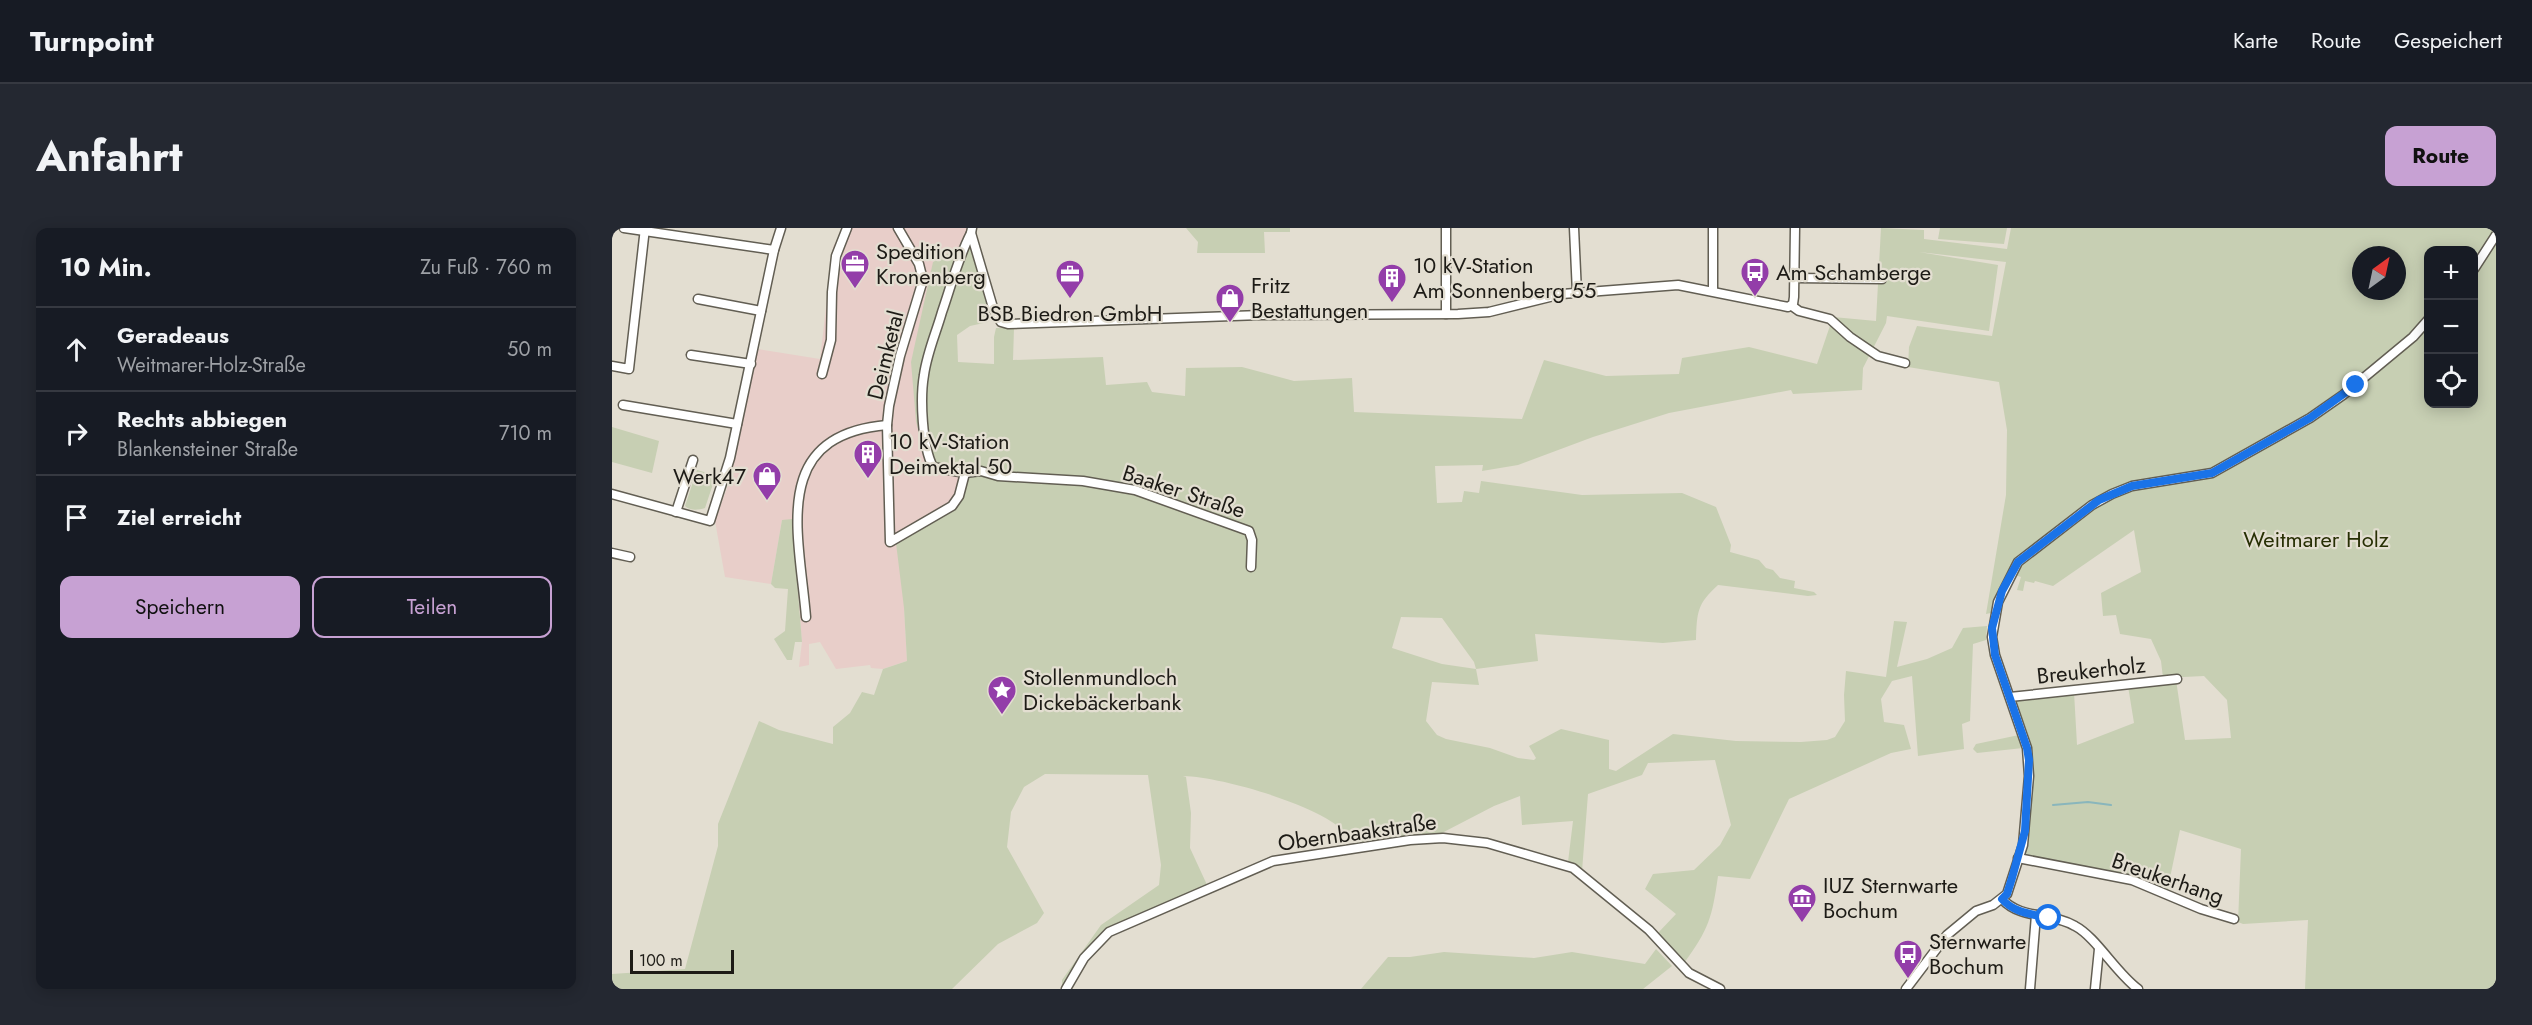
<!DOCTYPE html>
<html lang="de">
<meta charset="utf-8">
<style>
:root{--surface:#171b24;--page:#242831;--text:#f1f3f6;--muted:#9ea1a6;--line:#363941;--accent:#c7a1d3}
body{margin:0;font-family:Jost,sans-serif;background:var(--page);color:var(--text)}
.controls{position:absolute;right:18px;top:18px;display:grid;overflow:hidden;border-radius:12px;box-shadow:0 3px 15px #0003}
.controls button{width:54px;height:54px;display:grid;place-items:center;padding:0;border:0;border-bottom:2px solid var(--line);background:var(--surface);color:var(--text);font:30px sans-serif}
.compass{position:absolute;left:1740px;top:18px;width:54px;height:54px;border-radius:50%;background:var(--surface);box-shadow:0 3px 15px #0003;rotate:33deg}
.scale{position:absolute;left:18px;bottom:15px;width:104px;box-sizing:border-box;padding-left:6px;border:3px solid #1d1b16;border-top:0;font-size:16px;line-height:21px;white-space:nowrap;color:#1d1b16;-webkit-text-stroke:4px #e3ded1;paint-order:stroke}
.stop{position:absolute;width:18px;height:18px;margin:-14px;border:4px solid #1a73e8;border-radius:50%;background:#fff}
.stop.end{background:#1a73e8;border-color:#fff;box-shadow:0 2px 6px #0008}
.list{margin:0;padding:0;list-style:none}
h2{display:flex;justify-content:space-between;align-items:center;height:78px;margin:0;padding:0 24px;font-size:26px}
h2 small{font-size:20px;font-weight:400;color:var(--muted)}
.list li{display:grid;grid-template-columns:39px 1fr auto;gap:18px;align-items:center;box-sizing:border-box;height:84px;padding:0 24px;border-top:2px solid var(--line)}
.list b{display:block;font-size:22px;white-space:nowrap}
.list p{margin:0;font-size:20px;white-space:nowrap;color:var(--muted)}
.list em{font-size:20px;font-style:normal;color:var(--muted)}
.actions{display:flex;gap:12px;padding:18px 24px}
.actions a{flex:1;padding:14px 0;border:2px solid var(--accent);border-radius:12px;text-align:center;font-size:21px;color:var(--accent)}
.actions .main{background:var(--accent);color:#111}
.icon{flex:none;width:33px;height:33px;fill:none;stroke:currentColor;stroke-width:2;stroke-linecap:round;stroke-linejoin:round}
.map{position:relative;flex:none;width:1884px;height:761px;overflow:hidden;border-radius:12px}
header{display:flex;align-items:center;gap:36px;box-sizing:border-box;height:84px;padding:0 30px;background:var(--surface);border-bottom:2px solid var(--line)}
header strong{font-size:28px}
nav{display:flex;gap:33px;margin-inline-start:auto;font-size:21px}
.intro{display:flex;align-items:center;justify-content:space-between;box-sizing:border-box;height:144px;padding:0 36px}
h1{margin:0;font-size:42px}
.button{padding:15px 27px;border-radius:12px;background:var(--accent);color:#111;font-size:21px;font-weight:700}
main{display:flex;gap:36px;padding:0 36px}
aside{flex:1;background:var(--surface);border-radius:12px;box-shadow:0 3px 15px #0003}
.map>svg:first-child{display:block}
.industrial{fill:#e8cec9}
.green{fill:#c7cfb3;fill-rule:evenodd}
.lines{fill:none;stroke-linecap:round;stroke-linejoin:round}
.stream{stroke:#89b6bc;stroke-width:2}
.street-casing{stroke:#625e53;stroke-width:11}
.street{stroke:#fff;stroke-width:8}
.route{stroke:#1a73e8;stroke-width:8}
.labels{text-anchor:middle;stroke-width:4.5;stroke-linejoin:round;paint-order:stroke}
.poi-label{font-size:22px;fill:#1d1b16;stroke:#e3ded1;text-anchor:start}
.street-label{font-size:22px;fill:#1d1b16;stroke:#e3ded1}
.park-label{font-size:22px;fill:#272f04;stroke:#e3ded1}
</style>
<header>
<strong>Turnpoint</strong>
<nav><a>Karte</a><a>Route</a><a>Gespeichert</a></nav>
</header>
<div class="intro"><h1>Anfahrt</h1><a class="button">Route</a></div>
<main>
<aside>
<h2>10 Min.<small>Zu Fuß · 760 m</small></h2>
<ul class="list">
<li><svg class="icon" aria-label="ahead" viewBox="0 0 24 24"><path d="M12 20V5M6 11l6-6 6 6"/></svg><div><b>Geradeaus</b><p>Weitmarer-Holz-Straße</p></div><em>50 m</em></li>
<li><svg class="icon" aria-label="right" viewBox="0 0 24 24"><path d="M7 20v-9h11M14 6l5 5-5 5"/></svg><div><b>Rechts abbiegen</b><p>Blankensteiner Straße</p></div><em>710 m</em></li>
<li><svg class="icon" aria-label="arrive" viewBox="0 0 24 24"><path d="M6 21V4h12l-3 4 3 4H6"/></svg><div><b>Ziel erreicht</b></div></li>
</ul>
<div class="actions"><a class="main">Speichern</a><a>Teilen</a></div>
</aside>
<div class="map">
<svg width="1884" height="761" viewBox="0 0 1884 761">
<rect width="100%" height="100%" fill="#e3ded1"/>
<!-- industrial -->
<polygon class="industrial" points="231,0 362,0 346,20 321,34 343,246 355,251 292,380 295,433 271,441 259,440 258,437 224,441 208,414 197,416 197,437 187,439 190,414 180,292 170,292 159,356 113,349 103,293 119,249 146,121 208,131 221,19"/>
<!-- green -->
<g class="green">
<polygon points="574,0 678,0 678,4 652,4 653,25 585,25 586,14"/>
<path d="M1269,0L1312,2V11L1395,21L1399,0H1884V761H1693L1696,692L1631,696L1626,694L1629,621L1568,602L1555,664C1508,644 1464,638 1413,631L1410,628C1418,593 1425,555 1419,520C1417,504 1408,487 1402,472L1462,464L1465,517L1522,495L1516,458L1564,452L1573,512L1619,510L1615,472L1592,448L1551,450L1549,433L1539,411L1508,406L1504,387L1491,388L1489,365L1529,344L1522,302L1441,358L1423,353L1422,355L1413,353L1411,363L1405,362L1409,349L1403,347L1388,383L1374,386L1394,267L1395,202L1387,154L1296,139L1297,119L1305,98L1380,108L1394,34L1307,24L1386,37L1377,103L1275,88L1274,95L1251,140L1250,162L1181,166L1179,162L1057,185L981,209L906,237L870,243L871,237L823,238L825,275L850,274L852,263L867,265L869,253L970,267L1070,265L1104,279L1119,317L1118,324L1147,332L1154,340L1161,342L1168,350L1183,353L1182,360L1202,364L1205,367L1196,368L1106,357C1085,376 1085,384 1084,412L1051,415L923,406L926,433L864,441L867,457L820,454L814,493L825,507L834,511L878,520L906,530L922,532L924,530L917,518L949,501L997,512V541L1004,543L1061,506L1124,513L1189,514L1215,512L1223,509L1233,493L1232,467L1234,443L1274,449L1282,393L1295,394L1285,439L1315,431L1340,420L1351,400L1375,398L1374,412L1361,416L1358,493L1350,496L1352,521L1306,528L1300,448L1280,453L1269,471L1272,494L1292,497L1299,521L1279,525L1177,571L1138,651L1106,648C1100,690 1097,701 1072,735L1045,706L1064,686L1033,661L1041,646L1082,642L1108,617L1119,597L1103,532L1036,535L1030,547L976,566L970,643L956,634L961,593L910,597L908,568L882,578L826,607L743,620L742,611C735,605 728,599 720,594C689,573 609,549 571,548L574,549L579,585L578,620L596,659L496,701L450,761V752L489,697L547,657L549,637L536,547L433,546L412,559L399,584L395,619L432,685L425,695L386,716L340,761H0V746L73,741L106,618V596L147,493L167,502L221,516V499L238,485L250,464L262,467L271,441L295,433L292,380L284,315L343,279L355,251C341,245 327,247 315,239L304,193L299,134L321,34L346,20L360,4L383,80L376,94L358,98L345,107L346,134L382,136V109L384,100H402L401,132L491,129L494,157L535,154L540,164L573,168L574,140L630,139L682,153L740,150L742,184L910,191L932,132L994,148L1067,146L1070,130L1137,119L1205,136L1221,89L1264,93ZM1816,22H1862V176H1816ZM1749,27H1785V63H1749ZM789,389L830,390L862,434L864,441L830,436L780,420Z"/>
<polygon points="1328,0 1395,0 1392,16 1326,11"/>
<polygon points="0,199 47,213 40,245 0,234"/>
<path d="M85,242L99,246L103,250L93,280C86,282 78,283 73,278Z"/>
<polygon points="180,291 190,414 183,414 180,432 175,432 162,411 173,403 176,361 163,360 159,356 170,292"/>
<polygon points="1407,507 1411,520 1365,525 1361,521 1364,516"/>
<polygon points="1044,721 1060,738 1031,761 749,761 776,729 798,729 832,724 922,730 960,724 1033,736"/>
</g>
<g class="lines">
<!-- stream -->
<polyline class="stream" points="1441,577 1476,574 1499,577"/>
<!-- street casing -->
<g class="street-casing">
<g id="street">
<polyline points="12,0 162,22"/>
<polyline points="286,0 307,36 311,52 288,128 277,178 275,197 278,314 340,278 347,268 353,245"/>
<polyline points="360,0 359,5 382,83 389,94 396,96 649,87 846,86 877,84 950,66 1066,57 1176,79 1181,76 1182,69 1183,0"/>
<polyline points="834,0 834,86"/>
<polyline points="962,0 965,65"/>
<path d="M359,5C346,30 339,58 330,84C324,105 315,125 312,147C308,170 310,218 321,239L353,245L369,243L386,248L471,253L523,262L637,303L640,312L639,339"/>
<polyline points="1862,41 1884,7"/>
<polyline points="1183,50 1270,51"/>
<polyline points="1101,63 1101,0"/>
<polyline points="86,71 149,83"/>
<polyline points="1180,78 1187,83 1218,91 1238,109 1266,128 1293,135"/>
<polyline points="79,127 139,136"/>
<polyline points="0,138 17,141 33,0"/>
<polyline points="210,146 219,112 220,64 224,28 235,0"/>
<polyline points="11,177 125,196"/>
<polyline points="0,266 98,293 118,230 162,22 169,0"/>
<polyline points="64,284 81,232"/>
<polyline points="0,325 18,329"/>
<path d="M194,389C187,305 157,207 275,197"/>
<polyline points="1398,469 1565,451"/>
<polyline points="1406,630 1520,652 1589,681 1622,691"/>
<path d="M1390,671C1409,692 1440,684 1463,698C1484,709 1504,745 1526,761"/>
<polyline points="454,761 472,730 497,704 661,633 798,612 831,610 875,615 961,640 1037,702 1077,745 1108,761"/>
<polyline points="1294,761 1335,707 1364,683 1381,677 1395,666 1411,617 1417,548 1415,520 1383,427 1380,409 1386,374 1406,334 1480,277 1500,266 1520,258 1600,245 1698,190 1731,167 1801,109 1816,92"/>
<polyline points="1418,761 1424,687"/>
<polyline points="1483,761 1487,721"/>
</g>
</g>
<!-- street -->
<use href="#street" class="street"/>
</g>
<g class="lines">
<!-- route -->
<path class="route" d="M1437,690C1420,686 1402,685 1390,671L1395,666L1400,650L1413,603L1417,532L1415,520L1383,427L1380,400L1390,363L1406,334L1487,272L1520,258L1600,245L1698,190L1744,157"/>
</g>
<!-- icons -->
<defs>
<g id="office-pin" transform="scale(1.5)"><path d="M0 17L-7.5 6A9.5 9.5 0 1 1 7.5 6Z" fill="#933da9" stroke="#e3ded1"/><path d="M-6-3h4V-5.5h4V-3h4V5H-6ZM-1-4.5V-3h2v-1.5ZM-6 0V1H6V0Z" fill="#fff"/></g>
<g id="bus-pin" transform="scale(1.5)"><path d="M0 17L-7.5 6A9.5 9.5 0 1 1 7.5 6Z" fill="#933da9" stroke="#e3ded1"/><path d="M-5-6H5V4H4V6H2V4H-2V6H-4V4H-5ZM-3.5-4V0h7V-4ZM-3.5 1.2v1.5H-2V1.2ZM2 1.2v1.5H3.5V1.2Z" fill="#fff"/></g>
<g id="building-pin" transform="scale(1.5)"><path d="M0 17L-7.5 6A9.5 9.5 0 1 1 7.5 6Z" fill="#933da9" stroke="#e3ded1"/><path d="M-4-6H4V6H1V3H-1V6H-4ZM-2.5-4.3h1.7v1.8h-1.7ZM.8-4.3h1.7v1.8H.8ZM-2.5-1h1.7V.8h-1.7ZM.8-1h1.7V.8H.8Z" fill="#fff"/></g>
<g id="shop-pin" transform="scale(1.5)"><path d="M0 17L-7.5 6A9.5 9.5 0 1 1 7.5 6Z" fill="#933da9" stroke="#e3ded1"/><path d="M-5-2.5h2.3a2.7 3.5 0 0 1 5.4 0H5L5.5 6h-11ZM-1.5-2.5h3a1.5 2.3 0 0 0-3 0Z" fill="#fff"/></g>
<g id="sight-pin" transform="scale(1.5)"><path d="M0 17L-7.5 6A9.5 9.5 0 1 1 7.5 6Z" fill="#933da9" stroke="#e3ded1"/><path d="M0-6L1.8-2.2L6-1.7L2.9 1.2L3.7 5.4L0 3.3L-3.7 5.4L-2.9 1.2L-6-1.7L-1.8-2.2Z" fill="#fff"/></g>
<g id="museum-pin" transform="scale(1.5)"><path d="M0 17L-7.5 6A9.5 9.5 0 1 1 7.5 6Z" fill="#933da9" stroke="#e3ded1"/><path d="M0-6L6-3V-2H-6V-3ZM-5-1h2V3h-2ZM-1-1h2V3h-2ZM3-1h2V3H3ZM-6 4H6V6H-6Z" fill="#fff"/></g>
</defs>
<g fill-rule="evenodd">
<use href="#office-pin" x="243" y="36"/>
<use href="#bus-pin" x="1143" y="44"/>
<use href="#office-pin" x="458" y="46"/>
<use href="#building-pin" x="780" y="50"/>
<use href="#shop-pin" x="618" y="70"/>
<use href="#building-pin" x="256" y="226"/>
<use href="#shop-pin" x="155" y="248"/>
<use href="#sight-pin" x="390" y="462"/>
<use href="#museum-pin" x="1190" y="670"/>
<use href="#bus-pin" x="1296" y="726"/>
</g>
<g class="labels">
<!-- poi labels -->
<g class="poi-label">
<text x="264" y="31">Spedition<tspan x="264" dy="25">Kronenberg</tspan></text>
<text x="801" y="45">10 kV-Station<tspan x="801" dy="25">Am Sonnenberg 55</tspan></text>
<text x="1164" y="52">Am Schamberge</text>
<text x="639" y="65">Fritz<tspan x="639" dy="25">Bestattungen</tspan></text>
<text x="458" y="93" text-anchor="middle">BSB Biedron GmbH</text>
<text x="277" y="221">10 kV-Station<tspan x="277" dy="25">Deimektal 50</tspan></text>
<text x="134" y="256" text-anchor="end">Werk47</text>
<text x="411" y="457">Stollenmundloch<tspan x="411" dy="25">Dickebäckerbank</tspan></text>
<text x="1211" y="665">IUZ Sternwarte<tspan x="1211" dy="25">Bochum</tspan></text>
<text x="1317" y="721">Sternwarte<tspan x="1317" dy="25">Bochum</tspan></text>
</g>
<!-- street labels -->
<g class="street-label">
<text transform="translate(273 127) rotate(-76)" y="8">Deimketal</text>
<text transform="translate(572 263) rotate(18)" y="8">Baaker Straße</text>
<text transform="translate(1479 442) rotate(-6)" y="8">Breukerholz</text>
<text transform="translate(745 604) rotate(-8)" y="8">Obernbaakstraße</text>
<text transform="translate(1556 650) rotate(19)" y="8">Breukerhang</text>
</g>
<!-- park labels -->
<g class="park-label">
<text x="1704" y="319">Weitmarer Holz</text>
</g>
</g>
</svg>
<div class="controls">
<button>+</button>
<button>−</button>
<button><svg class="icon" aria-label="locate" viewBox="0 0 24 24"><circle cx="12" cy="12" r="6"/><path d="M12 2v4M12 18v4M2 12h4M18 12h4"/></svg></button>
</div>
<svg class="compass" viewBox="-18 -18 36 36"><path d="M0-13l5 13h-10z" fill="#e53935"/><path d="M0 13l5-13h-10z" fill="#9ea1a6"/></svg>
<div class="scale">100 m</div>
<div class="stop" style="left:1437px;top:690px"></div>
<div class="stop end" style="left:1744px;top:157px"></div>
</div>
</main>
